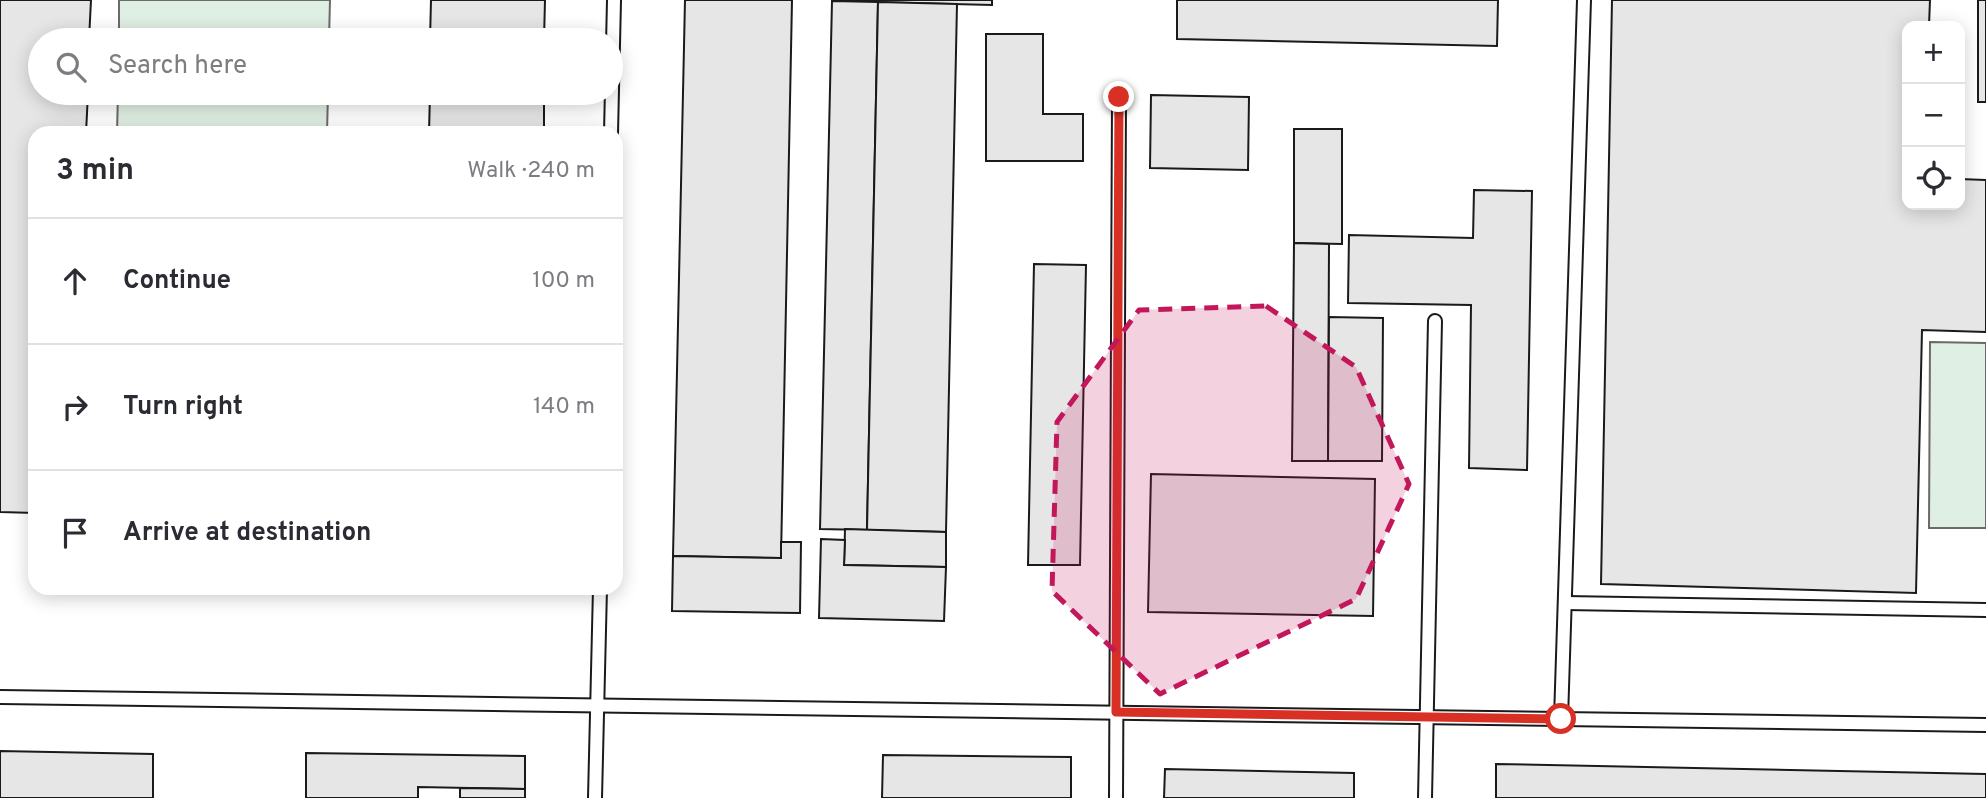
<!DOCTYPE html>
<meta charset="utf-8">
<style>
:root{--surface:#fff;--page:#f2f2f3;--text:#2b2b33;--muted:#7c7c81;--line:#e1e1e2}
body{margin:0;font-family:Overpass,sans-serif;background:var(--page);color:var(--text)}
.controls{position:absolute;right:21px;top:21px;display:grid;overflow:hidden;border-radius:14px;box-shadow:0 4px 18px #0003}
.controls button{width:63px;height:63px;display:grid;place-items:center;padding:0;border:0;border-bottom:2px solid var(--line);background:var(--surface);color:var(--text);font:35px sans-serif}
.stop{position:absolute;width:21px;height:21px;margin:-16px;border:5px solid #d93025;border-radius:50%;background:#fff}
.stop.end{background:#d93025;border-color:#fff;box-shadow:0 2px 7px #0008}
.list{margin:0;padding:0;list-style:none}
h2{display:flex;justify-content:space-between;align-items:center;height:91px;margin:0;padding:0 28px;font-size:30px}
h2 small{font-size:23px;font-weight:400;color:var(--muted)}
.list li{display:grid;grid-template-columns:46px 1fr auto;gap:21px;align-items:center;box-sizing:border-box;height:126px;padding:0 28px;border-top:2px solid var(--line)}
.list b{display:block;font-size:26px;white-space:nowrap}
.list em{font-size:23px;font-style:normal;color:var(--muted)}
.icon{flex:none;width:38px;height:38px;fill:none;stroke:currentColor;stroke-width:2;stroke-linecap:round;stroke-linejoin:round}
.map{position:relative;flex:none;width:1986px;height:798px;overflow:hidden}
.search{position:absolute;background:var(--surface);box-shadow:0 4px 18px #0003;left:28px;top:28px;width:595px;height:77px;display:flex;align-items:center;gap:18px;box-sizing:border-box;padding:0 24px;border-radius:38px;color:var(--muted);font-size:26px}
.panel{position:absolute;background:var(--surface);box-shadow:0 4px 18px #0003;left:28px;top:126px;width:595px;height:469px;border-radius:21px}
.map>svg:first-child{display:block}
.green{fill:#e0efe3;stroke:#6a6a6a;stroke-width:2}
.building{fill:#e6e6e6;stroke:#1a1a1a;stroke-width:2}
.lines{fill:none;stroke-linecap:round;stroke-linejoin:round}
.lane-casing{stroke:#1a1a1a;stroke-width:16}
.lane{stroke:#fff;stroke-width:12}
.route{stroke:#d93025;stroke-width:9}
.marked{fill:#c2185b;fill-opacity:0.2;stroke:#c2185b;stroke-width:5;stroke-dasharray:14 9;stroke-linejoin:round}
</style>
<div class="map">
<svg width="1986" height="798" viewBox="0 0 1986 798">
<rect width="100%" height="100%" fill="#fff"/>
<!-- green -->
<g class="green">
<polygon points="119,0 330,0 329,40 119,40"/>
<polygon points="118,93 328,93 327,133 117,133"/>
<polygon points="1930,342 1986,343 1986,528 1929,528"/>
</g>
<!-- building -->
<g class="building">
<polygon points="0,0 91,0 89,40 40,40 40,93 88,93 86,133 35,133 35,513 0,512"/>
<polygon points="431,0 545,0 544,40 430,40"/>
<polygon points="685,0 792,0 781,558 673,556"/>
<polygon points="832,0 992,0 992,5 832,1"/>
<polygon points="1177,0 1498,0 1497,46 1177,39"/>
<polygon points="1612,0 1930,0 1929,26 1907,26 1907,205 1960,205 1960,179 1986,180 1986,332 1922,330 1916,593 1601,584"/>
<rect x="1978" y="0" width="8" height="102"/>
<polygon points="832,1 878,2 867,530 820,529"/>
<polygon points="878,2 957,4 946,532 867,530"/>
<polygon points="986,34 1043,34 1043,114 1083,114 1083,161 986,161"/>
<polygon points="430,93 544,93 544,133 429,133"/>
<polygon points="1151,95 1249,97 1248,170 1150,168"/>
<polygon points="1294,129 1342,129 1342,244 1294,243"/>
<polygon points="1474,190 1532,191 1527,470 1469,468 1471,305 1348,303 1349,235 1473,238"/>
<polygon points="1294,243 1329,244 1328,461 1292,461"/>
<polygon points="1034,264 1086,265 1080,565 1028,565"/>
<polygon points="1329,317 1383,318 1382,461 1328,461"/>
<polygon points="1151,474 1375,479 1373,616 1148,612"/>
<polygon points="845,529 946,532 946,567 844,565"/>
<polygon points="821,539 845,540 844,565 946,567 944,621 819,618"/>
<polygon points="781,542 801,542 800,613 672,611 673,556 781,558"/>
<polygon points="0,751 153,754 153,798 0,798"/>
<polygon points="306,753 525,756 525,789 418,787 418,798 306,798"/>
<polygon points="883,755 1071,757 1071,798 882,798"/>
<polygon points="1496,764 1986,774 1986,798 1496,798"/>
<polygon points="1165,769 1354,773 1354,798 1164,798"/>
<polygon points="460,788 525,789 525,798 460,798"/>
</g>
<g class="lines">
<!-- lane casing -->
<g class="lane-casing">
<g id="lane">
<polyline points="611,133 614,0"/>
<polyline points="1565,603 1986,610"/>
<polyline points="0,697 1986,725"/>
<polyline points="1561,719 1584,0"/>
<polyline points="595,798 600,588"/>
<polyline points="1116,798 1119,97"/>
<polyline points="1425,798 1435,321"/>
</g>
</g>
<!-- lane -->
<use href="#lane" class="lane"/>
</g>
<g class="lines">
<!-- route -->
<polyline class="route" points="1119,97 1116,712 1561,719"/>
</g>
<!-- marked area -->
<path class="marked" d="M1266,306L1356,367L1409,484L1356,599L1160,694L1052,591L1057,422L1139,310Z"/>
</svg>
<div class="controls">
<button>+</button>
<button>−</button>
<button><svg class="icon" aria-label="locate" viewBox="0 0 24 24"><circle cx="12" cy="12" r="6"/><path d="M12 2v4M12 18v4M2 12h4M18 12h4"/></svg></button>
</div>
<div class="stop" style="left:1561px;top:719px"></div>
<div class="stop end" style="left:1119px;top:97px"></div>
<div class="search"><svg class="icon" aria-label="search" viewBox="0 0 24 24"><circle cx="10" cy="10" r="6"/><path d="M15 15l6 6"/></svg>Search here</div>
<section class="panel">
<h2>3 min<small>Walk · 240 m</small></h2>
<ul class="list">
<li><svg class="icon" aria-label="ahead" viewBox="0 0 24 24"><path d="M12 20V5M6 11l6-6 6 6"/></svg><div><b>Continue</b></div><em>100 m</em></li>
<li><svg class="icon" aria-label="right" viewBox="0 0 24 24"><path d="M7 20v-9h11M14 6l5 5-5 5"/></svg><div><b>Turn right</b></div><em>140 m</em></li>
<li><svg class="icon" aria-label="arrive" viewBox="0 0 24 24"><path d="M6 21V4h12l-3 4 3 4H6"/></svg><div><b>Arrive at destination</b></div></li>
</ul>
</section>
</div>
